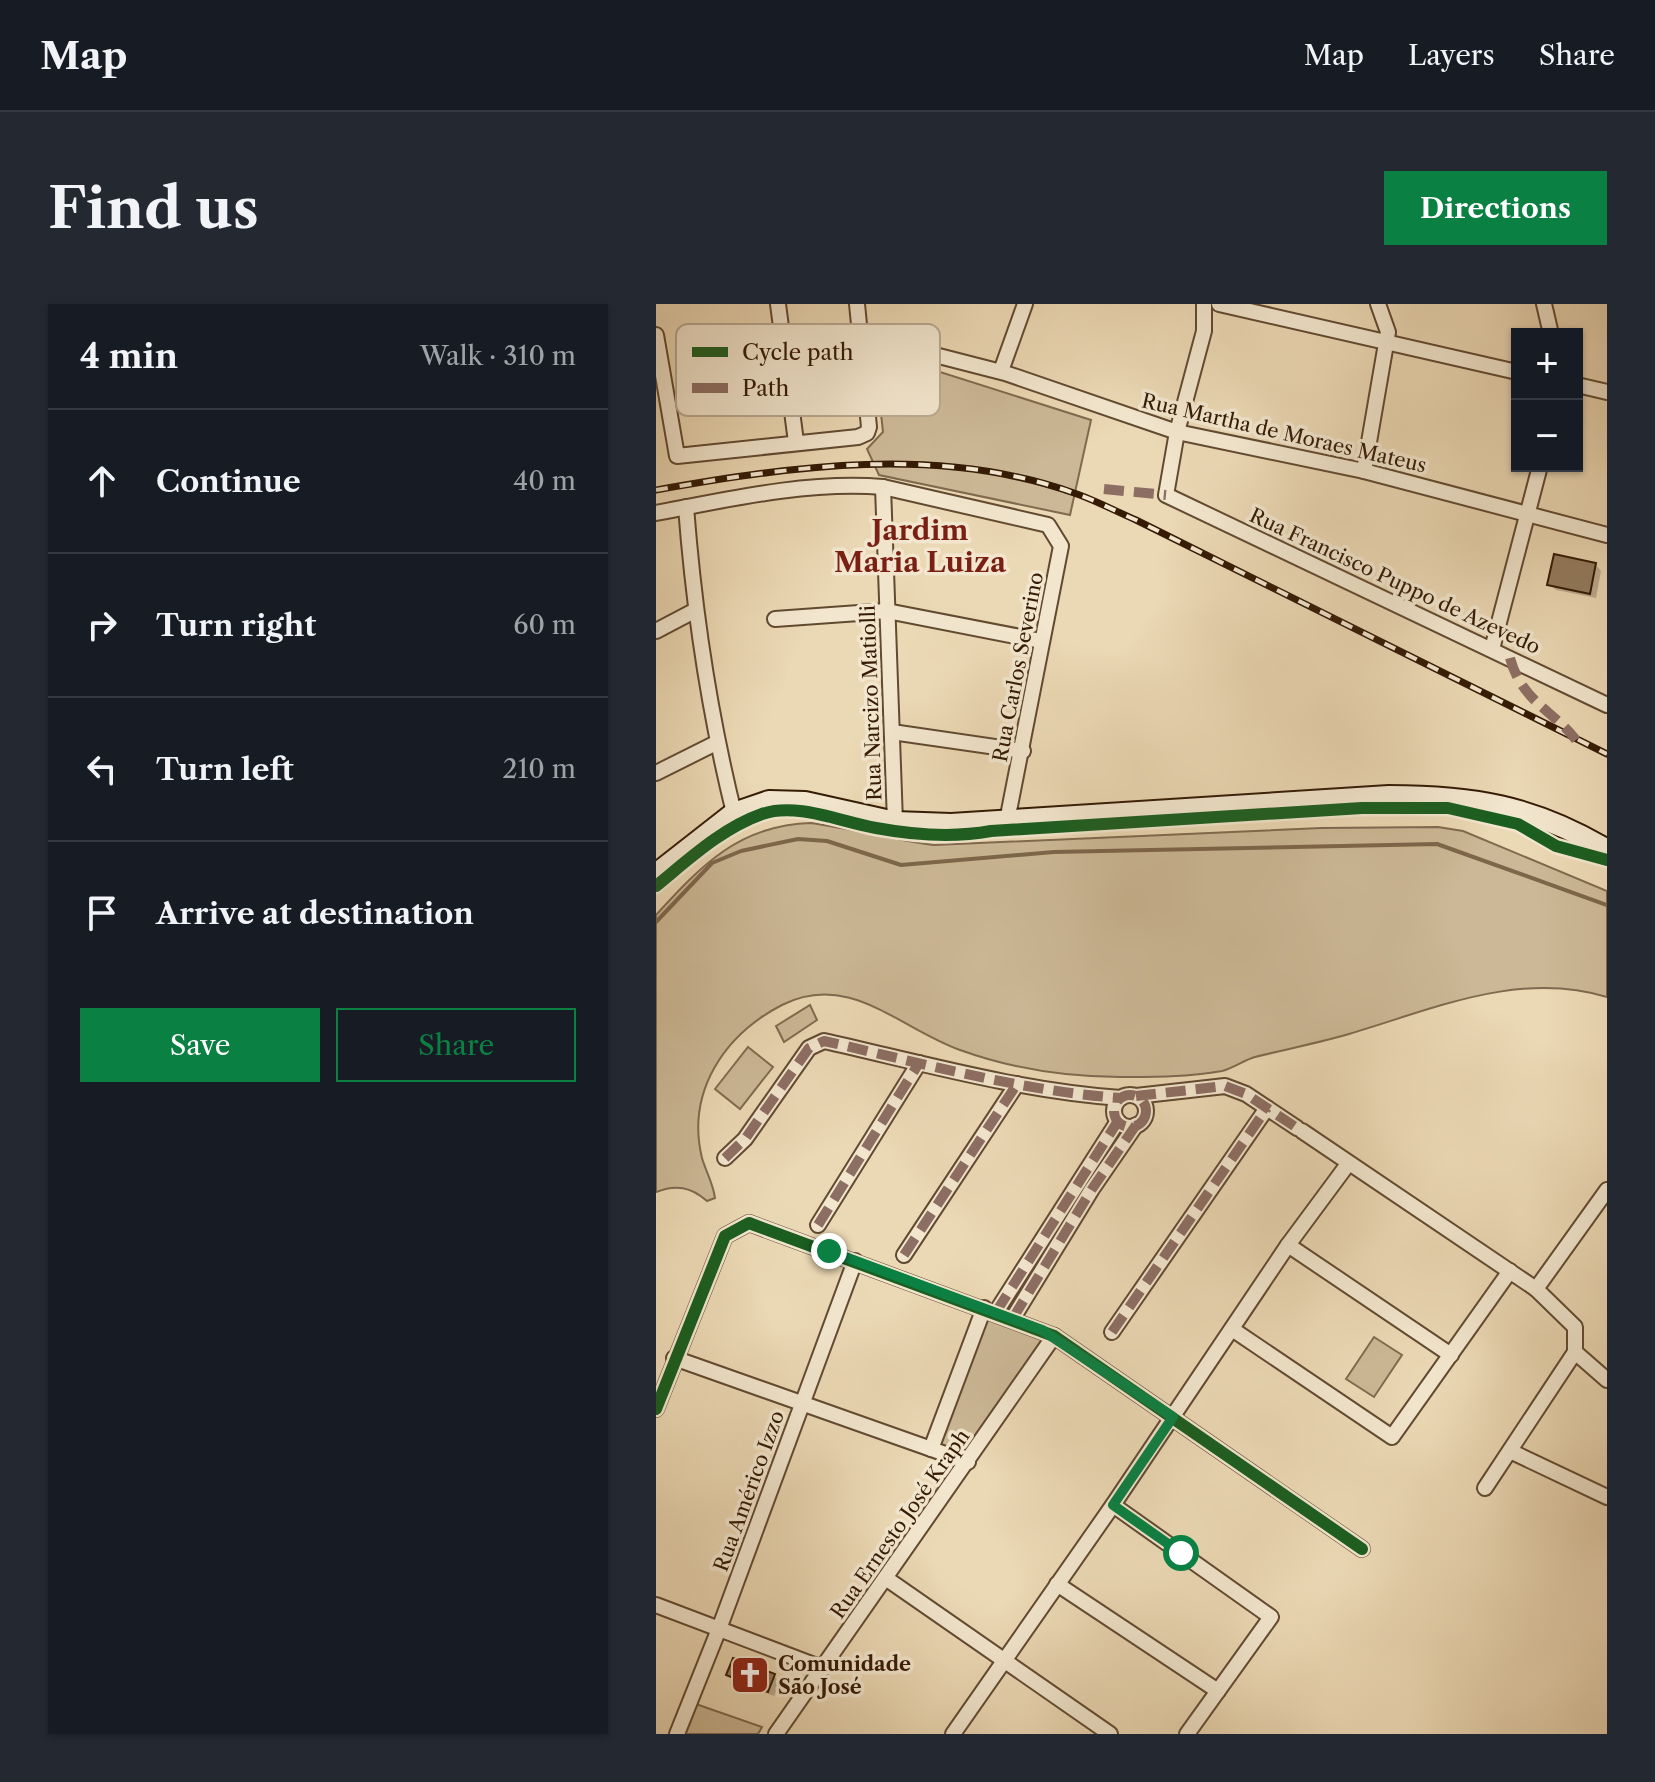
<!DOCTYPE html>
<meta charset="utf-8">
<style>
:root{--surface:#171b24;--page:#242831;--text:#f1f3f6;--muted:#9ea1a6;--line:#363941;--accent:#0b8043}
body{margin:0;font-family:"Libre Caslon Text",serif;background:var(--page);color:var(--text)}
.controls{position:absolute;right:24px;top:24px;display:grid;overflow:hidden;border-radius:0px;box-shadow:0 2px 6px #0004}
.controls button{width:72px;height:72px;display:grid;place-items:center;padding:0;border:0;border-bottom:2px solid var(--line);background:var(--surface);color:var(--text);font:40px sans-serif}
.stop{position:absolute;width:24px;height:24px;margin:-18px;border:6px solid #0b8043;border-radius:50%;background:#fff}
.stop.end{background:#0b8043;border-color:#fff;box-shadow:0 2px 8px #0008}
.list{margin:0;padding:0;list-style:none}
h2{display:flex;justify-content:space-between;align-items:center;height:104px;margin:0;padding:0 32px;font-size:34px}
h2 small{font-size:26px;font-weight:400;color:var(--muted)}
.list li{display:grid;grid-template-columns:52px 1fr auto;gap:24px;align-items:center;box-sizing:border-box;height:144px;padding:0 32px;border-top:2px solid var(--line)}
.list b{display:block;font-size:30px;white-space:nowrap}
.list em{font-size:26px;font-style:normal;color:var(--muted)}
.actions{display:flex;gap:16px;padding:24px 32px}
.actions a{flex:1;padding:18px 0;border:2px solid var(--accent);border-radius:0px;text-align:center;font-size:28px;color:var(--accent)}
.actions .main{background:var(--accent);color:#fff}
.icon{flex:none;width:44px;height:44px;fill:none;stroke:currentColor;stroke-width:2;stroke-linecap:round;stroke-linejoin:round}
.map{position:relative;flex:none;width:951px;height:1430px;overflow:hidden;border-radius:0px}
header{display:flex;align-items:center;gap:48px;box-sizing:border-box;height:112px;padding:0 40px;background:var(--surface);border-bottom:2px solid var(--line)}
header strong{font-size:38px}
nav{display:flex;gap:44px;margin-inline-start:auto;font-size:28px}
.intro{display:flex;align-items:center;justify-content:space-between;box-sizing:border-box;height:192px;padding:0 48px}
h1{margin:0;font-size:56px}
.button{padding:20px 36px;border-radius:0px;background:var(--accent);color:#fff;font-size:28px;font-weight:700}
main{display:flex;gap:48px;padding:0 48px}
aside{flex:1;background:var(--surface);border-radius:0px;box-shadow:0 2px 6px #0004}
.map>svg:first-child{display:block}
.green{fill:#ccb896;stroke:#806a4e;stroke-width:2}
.shadow{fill:#0003}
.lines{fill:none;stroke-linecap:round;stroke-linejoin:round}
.stream{stroke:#7d664a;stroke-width:4}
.building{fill:#947d60;stroke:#351b05;stroke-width:2}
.street-casing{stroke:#624a31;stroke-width:18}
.secondary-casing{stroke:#351b05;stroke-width:24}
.street{stroke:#f2e6ce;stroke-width:14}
.secondary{stroke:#f2e6ce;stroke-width:20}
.rail-casing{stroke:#351b05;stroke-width:7}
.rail{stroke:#f2e6ce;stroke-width:4;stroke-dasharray:12;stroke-linecap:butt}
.quiet{stroke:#8d6e63;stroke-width:10;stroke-dasharray:20 10;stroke-linecap:butt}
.cycleway-casing{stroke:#f2e6ce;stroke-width:17}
.cycleway{stroke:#1b5e20;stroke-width:12}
.route{stroke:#0b8043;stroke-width:10}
.labels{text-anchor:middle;stroke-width:7;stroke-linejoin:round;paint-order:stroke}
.street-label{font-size:20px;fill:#351b05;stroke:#f2e6ce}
.poi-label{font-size:20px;font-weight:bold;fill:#351b05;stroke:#f2e6ce;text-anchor:start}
.district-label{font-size:28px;font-weight:bold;fill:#7a1f14;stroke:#f2e6ce}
.key{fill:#f2e6ce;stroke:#b9a992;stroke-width:2}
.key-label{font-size:22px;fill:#351b05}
</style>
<header>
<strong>Map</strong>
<nav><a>Map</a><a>Layers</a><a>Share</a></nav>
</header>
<div class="intro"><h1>Find us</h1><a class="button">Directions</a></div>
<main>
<aside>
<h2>4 min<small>Walk · 310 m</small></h2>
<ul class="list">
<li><svg class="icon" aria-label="ahead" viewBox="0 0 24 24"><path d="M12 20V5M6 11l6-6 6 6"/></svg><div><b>Continue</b></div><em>40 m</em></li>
<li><svg class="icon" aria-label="right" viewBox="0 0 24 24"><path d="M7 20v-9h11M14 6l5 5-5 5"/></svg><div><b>Turn right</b></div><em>60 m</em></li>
<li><svg class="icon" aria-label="left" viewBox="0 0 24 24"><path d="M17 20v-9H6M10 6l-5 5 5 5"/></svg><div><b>Turn left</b></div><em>210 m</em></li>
<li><svg class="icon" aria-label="arrive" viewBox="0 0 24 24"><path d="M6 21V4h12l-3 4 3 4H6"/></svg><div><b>Arrive at destination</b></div></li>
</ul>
<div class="actions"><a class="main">Save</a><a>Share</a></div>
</aside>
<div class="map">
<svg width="951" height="1430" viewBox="0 0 951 1430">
<rect width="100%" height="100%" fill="#ebd8b4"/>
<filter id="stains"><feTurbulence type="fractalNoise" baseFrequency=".0025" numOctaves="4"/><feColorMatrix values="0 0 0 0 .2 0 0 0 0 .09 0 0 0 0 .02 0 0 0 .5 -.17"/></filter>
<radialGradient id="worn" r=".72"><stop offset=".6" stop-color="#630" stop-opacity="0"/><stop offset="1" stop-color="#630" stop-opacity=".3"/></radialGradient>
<!-- green -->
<g class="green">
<polygon points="218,47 435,116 414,211 223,171 211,145 227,128"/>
<path d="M155,519C197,525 236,536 278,541L665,524L782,523L807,527L951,587V693C864,666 777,705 693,730C662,739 631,745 599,753C588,756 578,764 566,767C534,773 496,773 464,773C411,773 354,764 304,746C243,724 193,667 126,701C68,731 30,788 46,854C50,868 57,879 59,894L51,897C35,883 20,880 0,888V611C46,561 83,521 155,519Z"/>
<polygon points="154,701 161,716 128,738 120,722"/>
<polygon points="92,743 117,763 84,805 59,785"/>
<polygon points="328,1004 398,1032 312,1158 275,1145"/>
<polygon points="718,1033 746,1051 718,1093 690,1075"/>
<polygon points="37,1399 106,1423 102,1430 25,1430"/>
</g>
<!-- shadow -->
<g class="shadow">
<polygon points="939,260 945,267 940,294 900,286 893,280"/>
<polygon points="72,1371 118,1372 124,1378 118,1392 78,1377"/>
</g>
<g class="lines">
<!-- stream -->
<polyline class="stream" points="0,618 56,559 85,547 142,535 171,537 245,561 398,548 781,540 951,601"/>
</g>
<!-- building -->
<g class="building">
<polygon points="898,250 940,259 934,290 891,281"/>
<polygon points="77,1354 119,1370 112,1388 70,1371"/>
</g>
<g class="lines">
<!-- street casing -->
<g class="street-casing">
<g id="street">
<polyline points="122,0 140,138"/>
<polyline points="548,0 548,27 521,128 510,191 951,401"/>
<polyline points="563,0 861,68"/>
<polyline points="888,0 895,30"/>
<polyline points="0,31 21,152 202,133 211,129 213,123 201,0"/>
<polyline points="205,32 349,69 521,128 708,167 951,231"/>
<polyline points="345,67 369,0"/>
<polyline points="921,81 951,88"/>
<polyline points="708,167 732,28 722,0"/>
<polyline points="227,183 239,518"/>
<path d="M30,203C38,307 53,408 78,509"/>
<path d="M0,209C73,195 152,177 227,183L392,221L405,242L351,517"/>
<polyline points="119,315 231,307 385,337"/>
<polyline points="0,327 38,307"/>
<polyline points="836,345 884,162"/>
<polyline points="236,428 367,447"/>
<polyline points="0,469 60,439"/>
<circle cx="474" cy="807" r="16"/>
<polyline points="480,792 569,782 590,790 641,824"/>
<polyline points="646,827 880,985 951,886"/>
<path d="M69,854L89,835L153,744L168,737C266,759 364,787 465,794"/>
<polyline points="162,921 263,759"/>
<polyline points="632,941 795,1051"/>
<polyline points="248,951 361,780"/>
<polyline points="340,1008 462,817"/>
<polyline points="357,1014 436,885 480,821"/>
<polyline points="576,1025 736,1133 854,967"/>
<polyline points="456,1028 611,804"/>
<polyline points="919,1048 951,1076"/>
<polyline points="18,1054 312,1158"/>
<polyline points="0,1105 69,932 93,919 398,1032 706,1245"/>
<polyline points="275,1145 328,1004"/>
<polyline points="854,1147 951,1193"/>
<polyline points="829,1184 919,1048 919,1023 880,985"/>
<polyline points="457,1201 615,1313 531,1430"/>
<polyline points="231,1275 454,1430"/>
<polyline points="401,1280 562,1387"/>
<polyline points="0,1301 166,1364"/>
<polyline points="21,1430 63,1325 199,957"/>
<polyline points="120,1430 398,1032"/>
<polyline points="297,1430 457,1201 632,941 692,860"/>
</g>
</g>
<!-- secondary casing -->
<g class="secondary-casing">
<path id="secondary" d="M0,570L78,509L113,497L149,498L239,518L295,520L733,492C816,492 878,502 951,546"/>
</g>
<!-- street -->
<use href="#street" class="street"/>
<!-- secondary -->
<use href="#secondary" class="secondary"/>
<!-- rail casing -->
<g class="rail-casing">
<path id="rail" d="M0,186C137,162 283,141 418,189C439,196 459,207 480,216L951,450"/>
</g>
<!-- rail -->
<use href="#rail" class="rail"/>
<!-- quiet -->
<g class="quiet">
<polyline points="448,185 510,191"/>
<path d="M854,354C866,398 896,405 920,436"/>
<circle cx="474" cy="807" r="16"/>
<polyline points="480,792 569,782 590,790 641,824"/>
<path d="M69,854L89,835L153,744L168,737C266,759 364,787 465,794"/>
<polyline points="162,921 263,759"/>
<polyline points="248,951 361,780"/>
<polyline points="340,1008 462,817"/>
<polyline points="357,1014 436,885 480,821"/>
<polyline points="456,1028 611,804"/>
</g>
<!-- cycleway casing -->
<g class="cycleway-casing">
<g id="cycleway">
<path d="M0,582C32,556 66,524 106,510C141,498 185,518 220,524C258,531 297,534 335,527L706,504H792L862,520L900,542L951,556"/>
<polyline points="0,1105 69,932 93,919 398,1032 706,1245"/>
</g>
</g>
<!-- cycleway -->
<use href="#cycleway" class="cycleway"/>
</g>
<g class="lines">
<!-- route -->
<polyline class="route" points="173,947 386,1026 517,1113 457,1201 525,1249"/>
</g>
<!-- icons -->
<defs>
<g id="church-square" transform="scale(2)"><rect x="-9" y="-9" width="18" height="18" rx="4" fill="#8f2418" stroke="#f2e6ce"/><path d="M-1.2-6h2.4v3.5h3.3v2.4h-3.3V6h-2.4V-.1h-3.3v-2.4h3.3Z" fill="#fff"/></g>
</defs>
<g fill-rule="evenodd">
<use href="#church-square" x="94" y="1371"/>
</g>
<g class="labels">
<!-- street labels -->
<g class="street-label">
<text transform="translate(628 129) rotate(13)" y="7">Rua Martha de Moraes Mateus</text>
<text transform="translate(739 277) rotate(25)" y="7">Rua Francisco Puppo de Azevedo</text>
<text transform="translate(362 363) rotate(-79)" y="7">Rua Carlos Severino</text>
<text transform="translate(215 399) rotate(-92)" y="7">Rua Narcizo Matiolli</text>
<text transform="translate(93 1187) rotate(-70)" y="7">Rua Américo Izzo</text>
<text transform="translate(244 1220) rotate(-55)" y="7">Rua Ernesto José Kraph</text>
</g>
<!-- poi labels -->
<g class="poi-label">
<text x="122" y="1367">Comunidade<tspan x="122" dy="23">São José</tspan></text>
</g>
<!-- district labels -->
<g class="district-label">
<text x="264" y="236">Jardim<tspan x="264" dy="32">Maria Luiza</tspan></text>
</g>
</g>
<!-- legend -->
<rect x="20" y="20" width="264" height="92" rx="12" class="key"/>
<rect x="36" y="43" width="36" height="10" fill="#1b5e20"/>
<rect x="36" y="79" width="36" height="10" fill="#8d6e63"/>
<g class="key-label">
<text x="86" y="56">Cycle path</text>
<text x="86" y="92">Path</text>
</g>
<rect width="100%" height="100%" filter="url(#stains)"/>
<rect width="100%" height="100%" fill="url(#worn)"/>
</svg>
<div class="controls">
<button>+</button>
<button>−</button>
</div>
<div class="stop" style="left:525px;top:1249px"></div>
<div class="stop end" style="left:173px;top:947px"></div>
</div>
</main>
